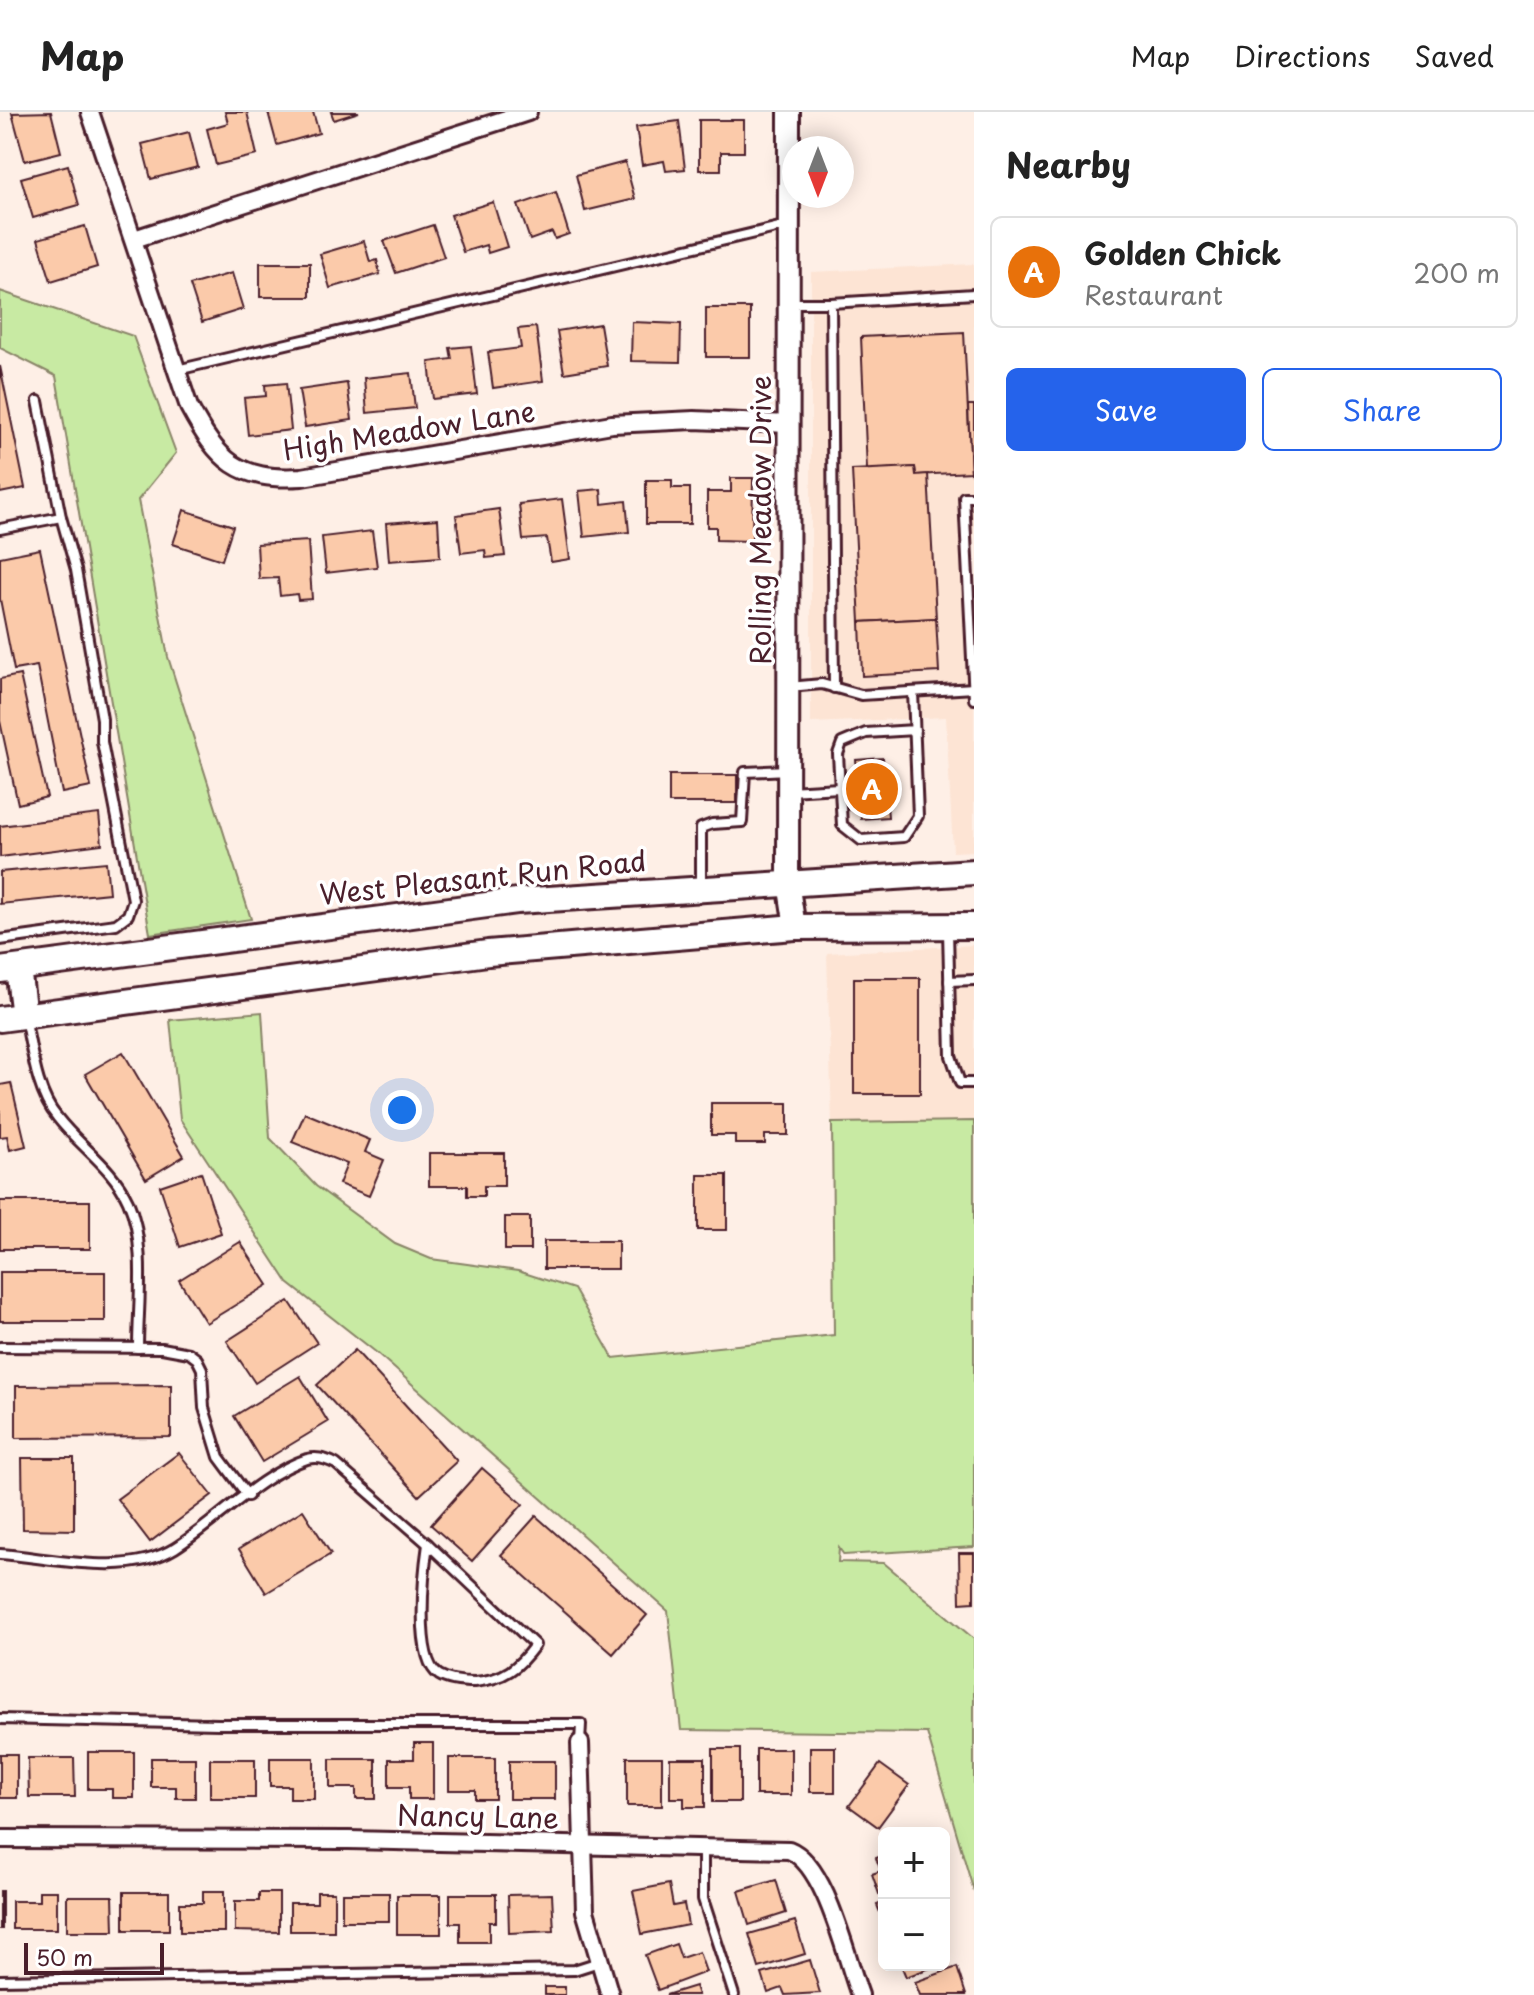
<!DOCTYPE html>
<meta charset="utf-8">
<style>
:root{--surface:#fff;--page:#f2f2f2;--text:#222;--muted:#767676;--line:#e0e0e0;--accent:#2563eb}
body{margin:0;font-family:"Playpen Sans",sans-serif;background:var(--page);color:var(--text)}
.controls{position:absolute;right:24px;bottom:24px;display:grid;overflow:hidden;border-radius:12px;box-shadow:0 4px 20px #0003}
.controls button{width:72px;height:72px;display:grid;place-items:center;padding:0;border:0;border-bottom:2px solid var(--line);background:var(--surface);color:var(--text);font:40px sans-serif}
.compass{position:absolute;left:782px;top:24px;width:72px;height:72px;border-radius:50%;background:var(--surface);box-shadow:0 4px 20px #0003;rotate:180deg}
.scale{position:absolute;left:24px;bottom:20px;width:140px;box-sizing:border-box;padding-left:8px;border:4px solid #4a1f2b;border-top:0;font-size:22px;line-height:28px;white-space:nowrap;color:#4a1f2b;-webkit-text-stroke:6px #fff;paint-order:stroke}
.you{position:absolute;left:402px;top:998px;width:28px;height:28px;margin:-20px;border:6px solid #fff;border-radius:50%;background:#1a73e8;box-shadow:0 0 0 12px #1a73e833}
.badge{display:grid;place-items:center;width:52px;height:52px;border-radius:50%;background:var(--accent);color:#fff;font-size:26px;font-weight:700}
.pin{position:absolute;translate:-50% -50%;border:4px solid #fff;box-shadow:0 2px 8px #0006}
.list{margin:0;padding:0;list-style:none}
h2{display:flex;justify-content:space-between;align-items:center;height:104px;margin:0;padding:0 32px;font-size:34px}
h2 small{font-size:26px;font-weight:400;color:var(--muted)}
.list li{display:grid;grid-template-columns:52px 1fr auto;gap:24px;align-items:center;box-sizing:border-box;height:112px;margin:0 16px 16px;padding:0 16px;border:2px solid var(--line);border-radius:12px}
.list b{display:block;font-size:30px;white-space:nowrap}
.list p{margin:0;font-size:26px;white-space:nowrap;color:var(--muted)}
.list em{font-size:26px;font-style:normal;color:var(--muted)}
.actions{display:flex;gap:16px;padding:24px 32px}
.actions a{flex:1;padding:18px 0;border:2px solid var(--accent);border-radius:12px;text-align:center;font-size:28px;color:var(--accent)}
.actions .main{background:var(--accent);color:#fff}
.map{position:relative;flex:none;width:974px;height:1883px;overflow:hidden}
header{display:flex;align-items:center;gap:48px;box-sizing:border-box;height:112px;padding:0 40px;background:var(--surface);border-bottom:2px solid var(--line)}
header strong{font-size:38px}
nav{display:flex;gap:44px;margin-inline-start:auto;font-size:28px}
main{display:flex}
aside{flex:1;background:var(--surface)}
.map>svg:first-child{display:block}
.built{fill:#fde4d4}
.green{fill:#c8eaa3;stroke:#898467;stroke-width:2}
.building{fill:#fbcaaa;stroke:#4a1f2b;stroke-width:2}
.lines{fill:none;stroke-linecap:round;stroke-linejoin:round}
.service-casing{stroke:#4a1f2b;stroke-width:14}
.minor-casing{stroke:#4a1f2b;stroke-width:22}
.tertiary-casing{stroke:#4a1f2b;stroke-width:26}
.secondary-casing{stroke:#4a1f2b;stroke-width:30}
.service{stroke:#fff;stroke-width:8}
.minor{stroke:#fff;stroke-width:16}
.tertiary{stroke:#fff;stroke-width:20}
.secondary{stroke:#fff;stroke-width:24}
.labels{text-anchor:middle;stroke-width:7;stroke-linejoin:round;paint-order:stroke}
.street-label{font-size:28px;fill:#4a1f2b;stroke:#fff}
</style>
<header>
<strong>Map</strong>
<nav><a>Map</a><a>Directions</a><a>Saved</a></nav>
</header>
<main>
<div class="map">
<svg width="974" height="1883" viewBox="0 0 974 1883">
<rect width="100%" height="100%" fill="#feefe6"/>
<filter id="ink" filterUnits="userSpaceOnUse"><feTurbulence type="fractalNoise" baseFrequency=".0125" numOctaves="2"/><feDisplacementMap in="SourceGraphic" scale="16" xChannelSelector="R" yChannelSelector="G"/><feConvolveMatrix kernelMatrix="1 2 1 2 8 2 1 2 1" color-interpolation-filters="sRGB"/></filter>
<g filter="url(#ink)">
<!-- built -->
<g class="built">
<polygon points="974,152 974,739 953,740 946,605 811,611 811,160"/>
<polygon points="974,833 974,1009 832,1011 827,841"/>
</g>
<!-- green -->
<g class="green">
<polygon points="0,179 133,224 176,341 138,388 168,545 251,807 150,822 56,264 0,236"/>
<polygon points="262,900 270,1026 316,1074 395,1132 431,1147 518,1159 574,1177 613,1246 834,1223 832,1011 974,1009 974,1435 844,1443 839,1436 838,1450 884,1451 974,1527 974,1780 927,1621 681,1618 668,1499 377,1241 288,1171 180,1007 170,908"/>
</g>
<!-- building -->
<g class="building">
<polygon points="51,0 61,40 25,49 12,1"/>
<polygon points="225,0 247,0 257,43 216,53 207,17 228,11"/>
<polygon points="268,0 313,0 319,21 277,33"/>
<polygon points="331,0 359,0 334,8"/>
<polygon points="699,8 744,8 744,40 721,40 721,58 699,58"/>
<polygon points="679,9 685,57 666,59 664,49 642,53 636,15"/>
<polygon points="189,20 198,55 151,67 142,32"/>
<polygon points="625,50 635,87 585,99 576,63"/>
<polygon points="68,53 79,93 33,106 21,66"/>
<polygon points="556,80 569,122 555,127 552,120 530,128 518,93"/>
<polygon points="493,90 507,135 488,141 486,133 463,140 451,103"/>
<polygon points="433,113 444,145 396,161 384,129"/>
<polygon points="85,114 97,155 51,169 38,127"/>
<polygon points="364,129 370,150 377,148 380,162 330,176 320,142"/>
<rect x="260" y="151" width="50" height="34"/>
<polygon points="232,161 243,197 202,210 190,173"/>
<rect x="706" y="196" width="44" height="49"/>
<polygon points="632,210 681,212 680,250 631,249"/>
<polygon points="600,212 607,254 564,261 557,219"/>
<polygon points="536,215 543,269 493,276 488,240 521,236 518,217"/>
<polygon points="964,220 971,360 916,363 915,355 867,358 861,225"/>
<polygon points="471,234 477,282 433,287 429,250 452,247 450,236"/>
<polygon points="0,254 25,376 0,381"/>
<polygon points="411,261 415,296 367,301 364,266"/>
<polygon points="286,271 291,318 248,323 244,286 266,284 265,273"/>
<polygon points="347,271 352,308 305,315 299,278"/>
<polygon points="968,293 974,293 974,360 971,361"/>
<polygon points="915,355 916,363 928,362 936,506 860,510 852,358"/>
<polygon points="731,366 753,366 752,429 716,428 716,415 707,415 707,380 731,380"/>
<polygon points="646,368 672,368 672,376 690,376 690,412 646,412"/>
<polygon points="601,377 602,392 626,389 629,420 584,425 579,379"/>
<polygon points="562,387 570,447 551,450 547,426 523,428 519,392"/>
<polygon points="499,397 505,444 486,446 485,438 461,441 456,403"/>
<polygon points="184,398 233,414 222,448 173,432"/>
<polygon points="438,407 440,445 389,449 386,411"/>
<polygon points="372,419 377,455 326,461 322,425"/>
<polygon points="308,429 312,487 298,488 297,482 280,484 278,466 259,467 257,432"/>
<polygon points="40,437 91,675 62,681 37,554 14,558 0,487 0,445"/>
<polygon points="936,506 939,560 862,564 860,510"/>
<polygon points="20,563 47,685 18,692 0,609 0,567"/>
<polygon points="883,646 888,705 861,707 856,648"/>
<rect x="669" y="663" width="68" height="28"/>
<polygon points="99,702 102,732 0,745 0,714"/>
<polygon points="106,750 109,781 0,792 0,760"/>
<rect x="854" y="866" width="66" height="116"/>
<polygon points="123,940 184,1044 146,1067 85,962"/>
<polygon points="11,971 26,1034 10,1038 7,1024 0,1025 0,973"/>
<polygon points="711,991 788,991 788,1023 765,1023 765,1032 735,1032 735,1023 711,1023"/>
<polygon points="305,1001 370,1028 365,1040 384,1048 369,1084 339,1072 347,1052 292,1030"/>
<polygon points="429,1041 504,1041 504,1074 484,1074 484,1084 467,1084 467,1074 429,1074"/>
<polygon points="201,1060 221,1121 180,1135 160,1074"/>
<rect x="698" y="1063" width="29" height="55"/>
<rect x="0" y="1089" width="90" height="48"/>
<rect x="505" y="1105" width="25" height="33"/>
<rect x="544" y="1129" width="74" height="28"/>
<polygon points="240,1130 268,1173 206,1211 179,1168"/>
<rect x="0" y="1160" width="105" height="49"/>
<polygon points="289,1189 317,1231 255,1271 227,1229"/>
<polygon points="355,1238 457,1349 419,1384 317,1273"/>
<polygon points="300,1264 328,1310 262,1350 234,1304"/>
<polygon points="171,1273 171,1325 16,1326 16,1274"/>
<polygon points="179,1341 212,1383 150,1430 117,1387"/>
<polygon points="22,1346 74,1346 74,1418 23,1417"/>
<polygon points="482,1356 523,1392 472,1449 431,1413"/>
<polygon points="303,1398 331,1442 266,1481 239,1437"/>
<polygon points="536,1404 647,1503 613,1542 501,1443"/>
<polygon points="959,1441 974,1441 974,1490 960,1491"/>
<polygon points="414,1631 433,1631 433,1687 409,1687 409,1675 389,1675 389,1647 414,1647"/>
<rect x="810" y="1635" width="25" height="45"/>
<rect x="713" y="1637" width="27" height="53"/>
<rect x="756" y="1637" width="35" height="46"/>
<polygon points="88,1640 134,1640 134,1686 112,1686 112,1677 88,1677"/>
<rect x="0" y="1642" width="17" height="44"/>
<rect x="627" y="1645" width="35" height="49"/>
<polygon points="28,1646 74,1646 75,1685 29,1685"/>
<polygon points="151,1646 195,1646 195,1686 176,1686 176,1675 151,1675"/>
<polygon points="270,1646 314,1646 314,1687 290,1687 290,1674 270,1674"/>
<polygon points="449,1646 495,1646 495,1687 475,1687 475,1678 449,1678"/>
<polygon points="670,1646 705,1646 705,1695 684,1695 684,1686 670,1686"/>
<rect x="210" y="1647" width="45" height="39"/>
<polygon points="330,1647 376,1647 376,1687 356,1687 356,1676 330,1676"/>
<rect x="509" y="1649" width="46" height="38"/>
<polygon points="880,1652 909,1673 878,1715 849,1694"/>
<polygon points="884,1743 884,1780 879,1782 872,1762 881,1759 876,1746"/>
<polygon points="776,1768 786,1801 749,1813 739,1779"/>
<polygon points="669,1772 673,1794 684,1792 688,1813 642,1822 633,1779"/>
<rect x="0" y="1779" width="2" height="38"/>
<polygon points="39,1779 57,1779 57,1817 12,1817 12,1789 39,1789"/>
<polygon points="203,1779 224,1779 224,1820 180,1820 180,1791 203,1791"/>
<rect x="124" y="1780" width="45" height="38"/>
<polygon points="317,1780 334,1780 334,1819 290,1819 290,1791 317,1791"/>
<polygon points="259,1781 279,1781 279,1820 235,1819 235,1789 259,1789"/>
<rect x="342" y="1781" width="47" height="28"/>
<polygon points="450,1782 496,1782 496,1810 489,1810 489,1830 460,1830 460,1811 450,1811"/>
<polygon points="552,1782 554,1819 509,1821 508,1783"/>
<rect x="397" y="1783" width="44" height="39"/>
<polygon points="67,1784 113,1784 114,1819 67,1819"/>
<polygon points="884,1790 884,1811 877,1793"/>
<polygon points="795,1809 805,1842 759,1856 749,1822"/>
<polygon points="676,1832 681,1846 699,1840 706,1860 658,1878 645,1843"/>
<polygon points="810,1848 820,1881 785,1883 782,1876 768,1881 762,1862"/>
<polygon points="901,1853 938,1853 906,1865"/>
<polygon points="957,1855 966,1883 920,1883 915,1870"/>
<polygon points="695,1874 698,1883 666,1883"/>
<rect x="545" y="1875" width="20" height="8"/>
</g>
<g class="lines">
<!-- service casing -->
<g class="service-casing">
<g id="service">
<polyline points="789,191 831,191"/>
<polyline points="177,258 788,113"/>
<polyline points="38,289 61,405"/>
<polyline points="974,385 964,385 974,587"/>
<polyline points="0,417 61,405 76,458 102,607 102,630 133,788 128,803 116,812 0,828"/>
<polyline points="789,575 822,572 861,583 974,576"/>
<polyline points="834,576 831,191 974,182"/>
<polyline points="913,580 918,704 904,725 861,728 842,713 838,642 842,631 866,621 915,618"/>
<polyline points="789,679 839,676"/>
<polyline points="701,775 701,716 712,712 742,710 745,660 788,658"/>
<polyline points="948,818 951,944 960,971 974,971"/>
<polyline points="949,869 974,868"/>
<path d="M25,906C32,937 36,980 57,1005C80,1035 112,1054 128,1089C147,1132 138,1190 138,1236"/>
<polyline points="0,1235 162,1236 189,1241 197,1247 202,1257 204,1296 219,1345 248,1384"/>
<path d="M428,1432L535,1533C518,1556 505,1567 475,1570C464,1570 449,1569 439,1563C414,1548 424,1459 428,1432Z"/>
<path d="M0,1442C54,1446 126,1466 175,1436C216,1410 261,1362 307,1347C318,1344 327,1347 336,1352L428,1432"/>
<polyline points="0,1607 218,1612 581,1612 580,1631"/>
<polyline points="703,1737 703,1787 734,1883"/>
<polyline points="0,1868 574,1858 599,1850"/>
</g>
</g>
<!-- minor casing -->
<g class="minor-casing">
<g id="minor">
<path d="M90,0L189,295C218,349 238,369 302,365L612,312L694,308L789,312"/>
<polyline points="134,127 528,0"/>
<polyline points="580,1631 585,1799 610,1883"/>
<path d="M0,1727L349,1728L789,1738C826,1752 846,1846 860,1883"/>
</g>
</g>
<!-- tertiary casing -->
<g class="tertiary-casing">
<polyline id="tertiary" points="789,0 788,770 795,815"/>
</g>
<!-- secondary casing -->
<g class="secondary-casing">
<g id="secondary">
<polyline points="18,856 24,904"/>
<polyline points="0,858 517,789 974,760"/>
<polyline points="0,907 488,841 795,815 974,814"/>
</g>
</g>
<!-- service -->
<use href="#service" class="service"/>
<!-- minor -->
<use href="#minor" class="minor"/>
<!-- tertiary -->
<use href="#tertiary" class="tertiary"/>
<!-- secondary -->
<use href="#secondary" class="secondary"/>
</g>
</g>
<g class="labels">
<!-- street labels -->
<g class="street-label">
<text transform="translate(409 319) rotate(-9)" y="10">High Meadow Lane</text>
<text transform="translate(761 408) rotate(-90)" y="10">Rolling Meadow Drive</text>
<text transform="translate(483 766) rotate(-6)" y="10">West Pleasant Run Road</text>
<text transform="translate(478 1705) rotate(1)" y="10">Nancy Lane</text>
</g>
</g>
</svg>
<div class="controls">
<button>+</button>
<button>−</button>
</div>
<svg class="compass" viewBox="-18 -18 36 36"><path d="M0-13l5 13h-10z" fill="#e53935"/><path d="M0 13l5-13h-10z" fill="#767676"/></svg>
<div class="scale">50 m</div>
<div class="you"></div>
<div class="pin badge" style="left:872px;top:677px;background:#e8710a">A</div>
</div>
<aside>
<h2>Nearby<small></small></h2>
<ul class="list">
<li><span class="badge" style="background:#e8710a">A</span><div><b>Golden Chick</b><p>Restaurant</p></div><em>200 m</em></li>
</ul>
<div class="actions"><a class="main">Save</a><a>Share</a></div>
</aside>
</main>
